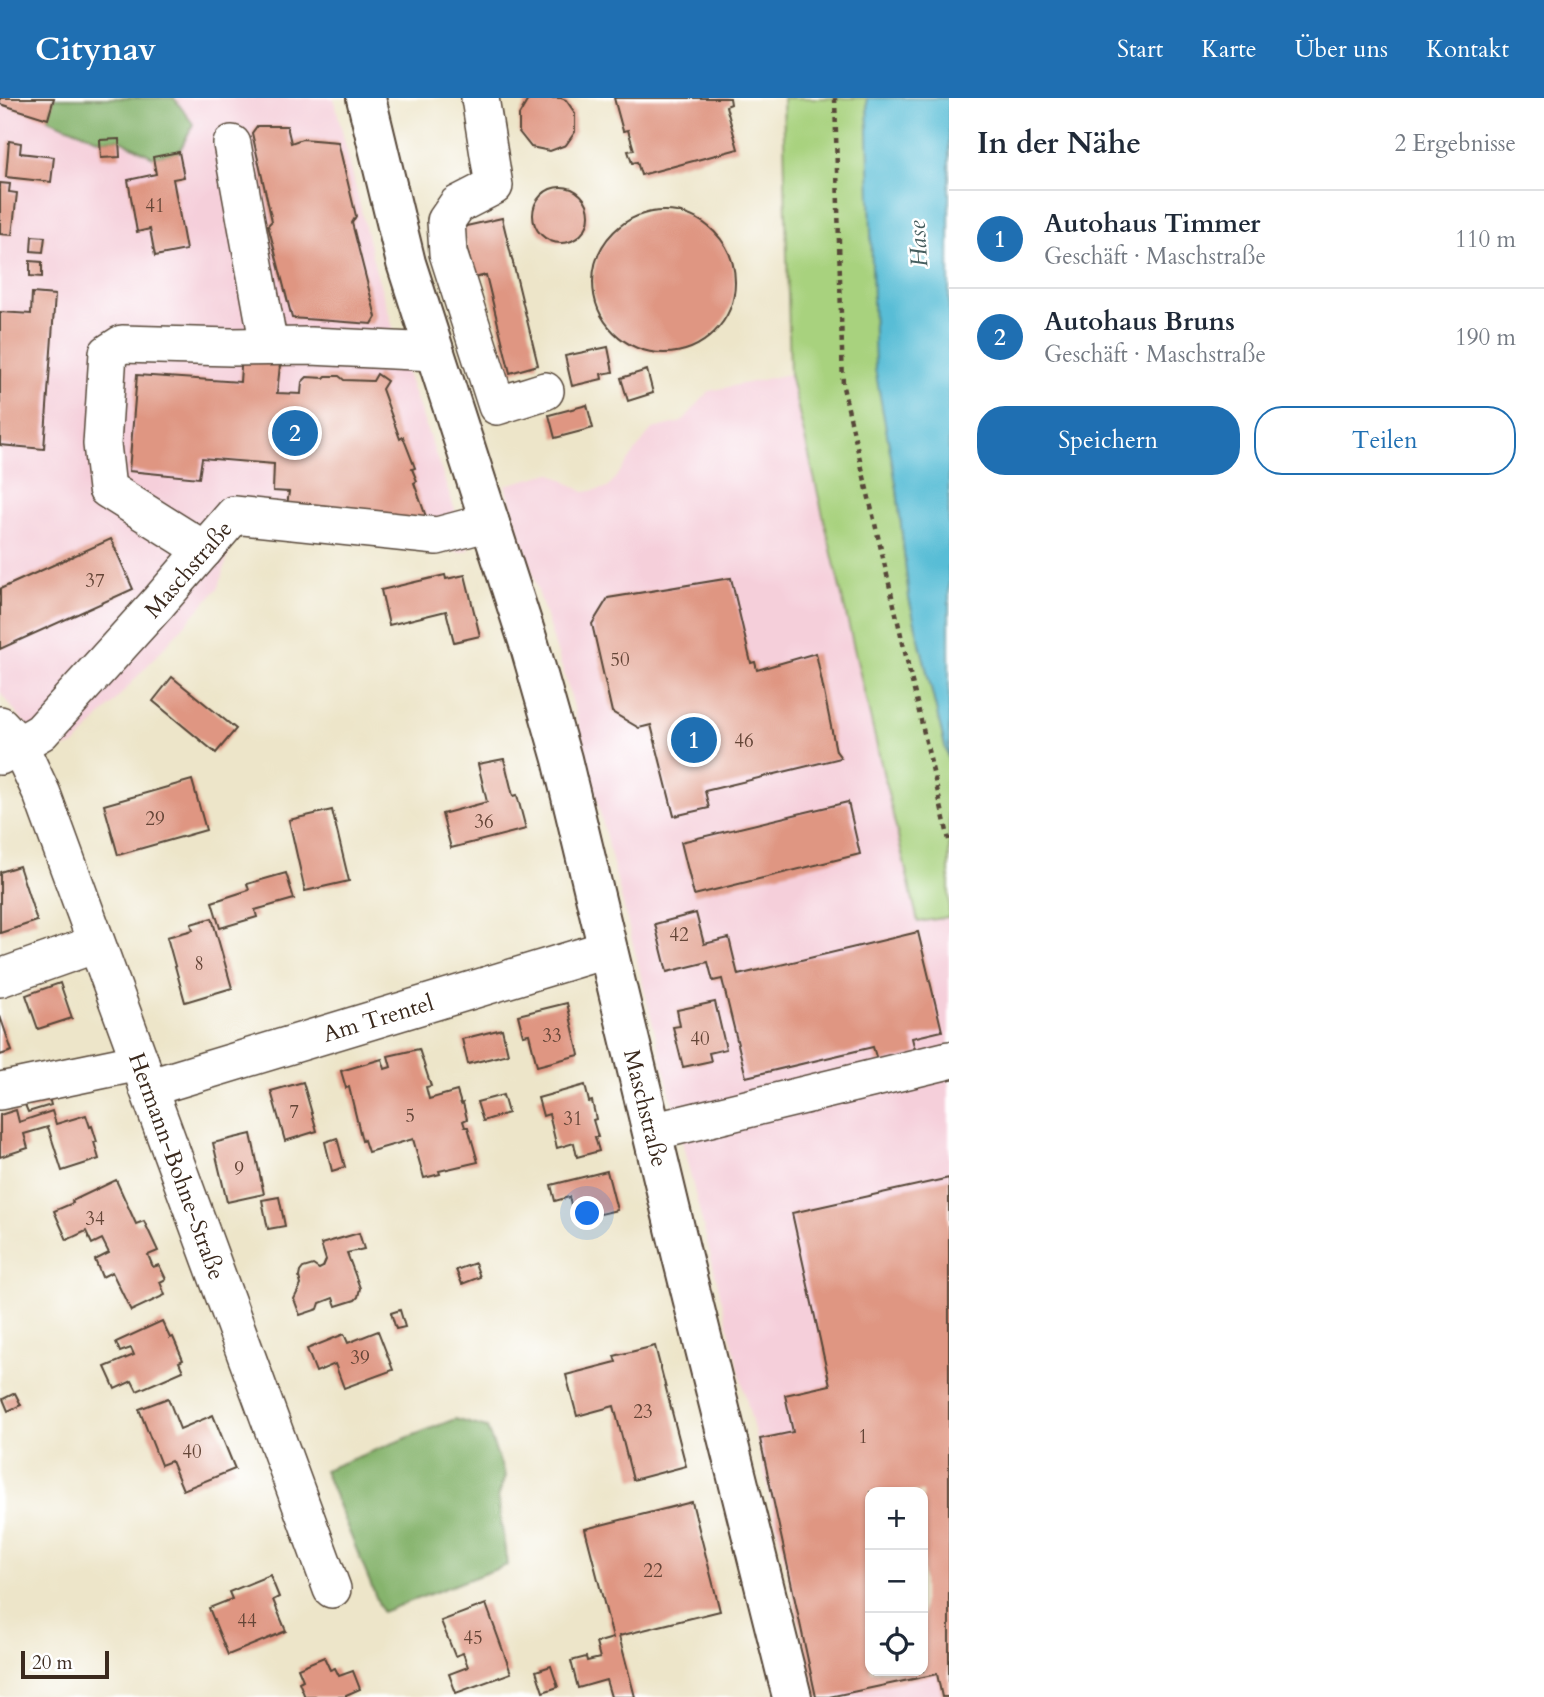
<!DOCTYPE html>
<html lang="de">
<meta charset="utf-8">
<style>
:root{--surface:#fff;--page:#f6f6f7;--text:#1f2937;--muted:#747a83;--line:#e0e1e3;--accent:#1f6fb2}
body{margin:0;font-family:Cardo,serif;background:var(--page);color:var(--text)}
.controls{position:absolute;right:21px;bottom:21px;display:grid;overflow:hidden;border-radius:14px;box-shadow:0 2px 5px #0004}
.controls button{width:63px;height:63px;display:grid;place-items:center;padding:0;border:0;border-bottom:2px solid var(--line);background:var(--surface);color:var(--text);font:35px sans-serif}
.scale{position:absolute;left:21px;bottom:18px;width:88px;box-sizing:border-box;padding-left:7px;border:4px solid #3b2a1e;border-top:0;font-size:19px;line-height:24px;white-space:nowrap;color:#3b2a1e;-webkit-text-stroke:5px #fff;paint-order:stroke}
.you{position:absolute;left:588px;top:1116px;width:24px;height:24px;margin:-18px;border:5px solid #fff;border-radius:50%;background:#1a73e8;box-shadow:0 0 0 10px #1a73e833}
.badge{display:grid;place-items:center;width:46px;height:46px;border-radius:50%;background:var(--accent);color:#fff;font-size:23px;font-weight:700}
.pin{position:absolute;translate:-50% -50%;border:4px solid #fff;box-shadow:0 2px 7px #0006}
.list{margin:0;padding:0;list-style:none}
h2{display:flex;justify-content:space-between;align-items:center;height:91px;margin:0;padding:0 28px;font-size:30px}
h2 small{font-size:23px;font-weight:400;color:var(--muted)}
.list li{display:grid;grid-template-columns:46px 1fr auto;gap:21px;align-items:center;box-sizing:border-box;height:98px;padding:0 28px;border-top:2px solid var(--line)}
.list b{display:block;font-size:26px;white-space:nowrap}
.list p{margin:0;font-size:23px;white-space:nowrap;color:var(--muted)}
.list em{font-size:23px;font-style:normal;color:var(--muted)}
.actions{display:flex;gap:14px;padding:21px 28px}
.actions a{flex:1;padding:16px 0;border:2px solid var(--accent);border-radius:28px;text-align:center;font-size:24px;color:var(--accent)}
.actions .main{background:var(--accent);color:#fff}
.icon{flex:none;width:38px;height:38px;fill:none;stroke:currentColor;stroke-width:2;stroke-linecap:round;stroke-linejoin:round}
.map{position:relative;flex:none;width:949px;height:1599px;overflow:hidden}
header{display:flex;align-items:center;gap:42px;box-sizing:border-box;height:98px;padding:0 35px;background:var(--accent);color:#fff}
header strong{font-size:33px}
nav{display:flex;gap:38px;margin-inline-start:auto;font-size:24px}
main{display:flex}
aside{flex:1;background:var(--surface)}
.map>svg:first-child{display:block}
.built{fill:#f5cfda;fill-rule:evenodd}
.green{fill:#a8d27e;stroke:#727e4e;stroke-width:2}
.forest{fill:#86b46d;stroke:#606f46;stroke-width:2}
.water{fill:#58bdd6;stroke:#4a747a;stroke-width:2}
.building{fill:#df9682;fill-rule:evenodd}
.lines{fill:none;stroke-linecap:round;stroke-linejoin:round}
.minor-casing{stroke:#564638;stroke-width:40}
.major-casing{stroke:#564638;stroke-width:42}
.path{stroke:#564638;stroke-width:4.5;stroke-dasharray:5 5;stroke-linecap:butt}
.minor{stroke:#fff;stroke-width:37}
.major{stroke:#fff;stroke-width:38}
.labels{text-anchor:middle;stroke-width:5;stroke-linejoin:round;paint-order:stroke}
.number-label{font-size:19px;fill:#644537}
.street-label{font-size:23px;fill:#3b2a1e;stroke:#fff}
.water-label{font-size:24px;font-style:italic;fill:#455d5e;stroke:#fff}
</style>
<header>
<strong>Citynav</strong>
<nav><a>Start</a><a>Karte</a><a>Über uns</a><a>Kontakt</a></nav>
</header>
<main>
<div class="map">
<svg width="949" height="1599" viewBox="0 0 949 1599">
<rect width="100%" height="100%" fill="#fff"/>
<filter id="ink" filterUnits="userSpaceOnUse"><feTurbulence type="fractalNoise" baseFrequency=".0143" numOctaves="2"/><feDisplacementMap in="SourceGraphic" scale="14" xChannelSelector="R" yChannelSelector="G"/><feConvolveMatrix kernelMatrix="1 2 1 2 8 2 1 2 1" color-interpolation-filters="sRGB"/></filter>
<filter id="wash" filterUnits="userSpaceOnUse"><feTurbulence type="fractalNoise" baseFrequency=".00686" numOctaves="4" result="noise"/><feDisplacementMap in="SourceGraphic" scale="28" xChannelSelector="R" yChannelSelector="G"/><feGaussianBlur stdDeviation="1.57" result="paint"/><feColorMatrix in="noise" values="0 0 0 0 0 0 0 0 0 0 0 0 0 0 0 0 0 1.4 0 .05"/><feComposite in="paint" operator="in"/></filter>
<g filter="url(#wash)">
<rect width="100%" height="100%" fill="#ede5c9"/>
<!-- built -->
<g class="built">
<polygon points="0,0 334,0 375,170 406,272 469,452 461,454 235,433 219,489 75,647 47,655 0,594"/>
<path d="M790,276L918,824L949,819V1599H816L757,1344L572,602L505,387L551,375L584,394L608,390L652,331L682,324L709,293ZM870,1394H923V1573H870Z"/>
</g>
<!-- green -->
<polygon class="green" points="783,0 867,0 870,76 897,391 909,500 949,664 949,819 918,824 790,276"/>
<!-- forest -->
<g class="forest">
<polygon points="54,0 174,0 193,26 179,54 153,59 119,41 100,42 48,21"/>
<polygon points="455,1321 487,1330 505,1378 498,1400 507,1467 382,1514 324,1372"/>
</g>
<!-- water -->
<polygon class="water" points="867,0 949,0 949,664 909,500 897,391 875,271"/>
<g id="blocks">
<!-- building -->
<g class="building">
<polygon points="0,0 54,0 48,21 0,6"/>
<polygon points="529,0 561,0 566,2 575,15 575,34 566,47 550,53 531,49 519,34 519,17"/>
<polygon points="614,0 730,0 731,6 726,8 738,51 641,77 637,64 632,65 628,53 634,52 628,32 623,33"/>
<polygon points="257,28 287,28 291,45 302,41 338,44 356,118 352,125 376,219 372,226 292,220 268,127 272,123 252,35"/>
<polygon points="119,41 120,59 101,60 100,42"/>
<polygon points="9,43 21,45 20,55 54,59 51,84 6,79"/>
<polygon points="179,54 184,79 173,81 186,152 155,158 150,131 137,134 128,82 156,76 153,59"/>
<polygon points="0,85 10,86 9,94 17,95 12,137 0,136"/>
<circle cx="561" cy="117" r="28"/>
<circle cx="664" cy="184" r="71"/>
<polygon points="502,120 538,267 510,275 486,177 474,180 462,129"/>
<polygon points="32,138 45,139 43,154 31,153"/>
<polygon points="30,163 42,164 42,179 30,178"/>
<polygon points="32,195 55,197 44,351 0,347 0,214 31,216"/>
<polygon points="608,249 613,274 601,276 602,281 572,288 565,258"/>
<polygon points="242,255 281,258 277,295 301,296 302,284 307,279 324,280 326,278 339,278 344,282 373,283 377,276 387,283 382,291 400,341 403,339 415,370 412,371 417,383 414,385 429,427 286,414 289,394 273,393 274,366 202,360 199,380 129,373 137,277 240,284"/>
<polygon points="647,272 653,295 628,303 621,280"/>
<polygon points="587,307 593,330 555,340 549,317"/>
<polygon points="111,441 133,491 0,551 0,491"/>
<polygon points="445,477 446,481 465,477 480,538 454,544 446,513 389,527 381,492"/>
<polygon points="731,480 751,565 755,564 757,572 816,555 836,653 841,660 705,693 709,710 674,718 651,627 639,630 612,614 592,526 608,500"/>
<polygon points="172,579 236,631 216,655 153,603"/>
<polygon points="504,661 513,698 517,697 526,731 451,750 442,716 487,704 478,666"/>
<polygon points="192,682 206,732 118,757 104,707"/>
<polygon points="848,704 860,756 694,797 681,744"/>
<polygon points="332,712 349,783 305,793 289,722"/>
<polygon points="19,768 37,823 0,835 0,774"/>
<polygon points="286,775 294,801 255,812 257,819 220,830 212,804 249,792 247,786"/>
<polygon points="696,815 704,846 729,840 738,877 918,834 942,933 912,940 916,956 878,965 873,949 746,979 722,881 713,883 708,864 667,874 655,826"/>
<polygon points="212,820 232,890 185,904 167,839 193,832 191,826"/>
<polygon points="60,885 72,920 38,931 26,897"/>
<polygon points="715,904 726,951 709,955 711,963 683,969 673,929 680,928 677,912"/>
<polygon points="567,905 579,957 537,968 529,936 523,937 518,917"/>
<polygon points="0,918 12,953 0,957"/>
<polygon points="502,931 508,956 468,966 462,941"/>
<polygon points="419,951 431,988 426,989 429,1001 457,993 461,1006 463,1005 467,1021 463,1023 465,1029 468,1029 478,1064 439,1073 440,1076 424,1080 413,1041 368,1054 364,1042 362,1043 349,989 346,990 341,973 382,961 385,971 391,969 388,958"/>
<polygon points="303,984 317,1033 285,1043 271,993"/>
<polygon points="585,987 589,1004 592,1003 596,1021 593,1022 598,1039 595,1039 599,1053 577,1059 574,1045 557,1050 549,1016 543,1018 538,1000"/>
<polygon points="48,996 51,1007 28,1014 24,1004"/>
<polygon points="503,997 508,1015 483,1023 477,1004"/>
<polygon points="16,1012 19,1024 52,1013 56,1026 86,1017 90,1029 92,1028 97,1044 94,1044 99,1061 62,1073 48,1029 24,1036 28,1050 0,1059 0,1017"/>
<polygon points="251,1036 264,1096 227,1104 213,1045"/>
<polygon points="337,1040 345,1069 332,1073 325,1044"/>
<polygon points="607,1073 617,1112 575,1122 569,1099 555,1103 551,1087"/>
<path d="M949,1080V1599H942L937,1576L829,1599H816L760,1341L793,1334L785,1297L830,1287L792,1115ZM870,1394H923V1573H870Z"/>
<polygon points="116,1082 136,1126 144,1123 158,1153 148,1157 153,1169 159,1167 166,1181 160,1184 165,1197 131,1213 112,1174 102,1179 95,1162 109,1155 102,1141 92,1146 86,1133 67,1142 54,1113 73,1105 72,1103"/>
<polygon points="279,1099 285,1128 268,1131 262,1102"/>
<polygon points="359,1135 364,1151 347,1155 360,1190 358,1199 355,1202 336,1208 333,1200 320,1205 318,1211 300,1217 294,1201 301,1187 299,1179 300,1174 303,1170 313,1167 319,1171 323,1169 326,1162 321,1146"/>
<polygon points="475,1165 480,1179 462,1186 456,1172"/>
<polygon points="400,1212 405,1229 396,1231 391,1215"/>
<polygon points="162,1223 170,1240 173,1239 183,1262 179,1264 183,1273 137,1293 132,1283 115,1291 105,1269 134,1257 131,1250 120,1254 116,1244"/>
<polygon points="378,1233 393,1272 344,1290 335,1266 316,1274 307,1251 344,1236 348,1245"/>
<polygon points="655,1248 686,1368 633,1382 614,1308 577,1318 566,1277 616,1264 614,1258"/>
<polygon points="15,1295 21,1307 8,1313 3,1301"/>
<polygon points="168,1300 180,1331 213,1317 235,1371 183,1392 171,1363 161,1367 139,1311"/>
<polygon points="692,1404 720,1513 619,1538 635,1599 611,1599 606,1582 578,1590 571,1563 586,1559 587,1563 600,1560 596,1545 613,1540 585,1431"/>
<polygon points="270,1477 279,1499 273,1502 286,1533 228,1557 209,1510 232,1501 229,1494"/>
<polygon points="486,1506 511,1575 456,1595 449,1576 468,1569 463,1555 455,1558 441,1523"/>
<polygon points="324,1559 330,1572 335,1570 339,1578 353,1573 360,1591 346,1597 346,1599 305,1599 299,1584 303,1582 298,1570"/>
<polygon points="551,1568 558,1589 543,1594 536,1573"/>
</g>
</g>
</g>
<g filter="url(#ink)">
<use href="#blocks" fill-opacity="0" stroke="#564638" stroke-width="2"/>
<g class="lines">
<!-- minor casing -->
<g class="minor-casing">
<g id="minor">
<polyline points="480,0 494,88 457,107 446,123 448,155 497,308 545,293"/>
<polyline points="232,46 269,248"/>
<polyline points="204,452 107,391 102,346 108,255 122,246 231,249 311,248 434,254"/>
<polyline points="0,627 19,647 42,696 140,964 148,990 332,1491"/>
<polyline points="0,658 41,634 158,505 234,417 437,438 490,424"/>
<polyline points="0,880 96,846"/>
<polyline points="148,990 608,851"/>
<polyline points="0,993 140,964"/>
<polyline points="652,1034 949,962"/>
</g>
</g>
<!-- major casing -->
<g class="major-casing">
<polyline id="major" points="366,0 406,165 530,549 562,661 682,1159 792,1599"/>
</g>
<!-- path -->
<polyline class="path" points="835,0 843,289 949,742"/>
<!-- minor -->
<use href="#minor" class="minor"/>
<!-- major -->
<use href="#major" class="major"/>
</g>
</g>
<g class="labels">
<!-- number labels -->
<g class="number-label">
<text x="155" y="114">41</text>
<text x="95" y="489">37</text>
<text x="620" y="568">50</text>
<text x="744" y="649">46</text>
<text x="155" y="727">29</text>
<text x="484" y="730">36</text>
<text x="679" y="843">42</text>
<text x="199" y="872">8</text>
<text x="552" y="944">33</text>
<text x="700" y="947">40</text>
<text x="294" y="1020">7</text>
<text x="410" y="1024">5</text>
<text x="573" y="1027">31</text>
<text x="239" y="1077">9</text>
<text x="95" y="1127">34</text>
<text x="360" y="1266">39</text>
<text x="643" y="1320">23</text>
<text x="863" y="1345">1</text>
<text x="192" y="1360">40</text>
<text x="653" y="1479">22</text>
<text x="247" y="1529">44</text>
<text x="473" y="1546">45</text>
</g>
<!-- street labels -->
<g class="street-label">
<text transform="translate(188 471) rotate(-49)" y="8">Maschstraße</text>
<text transform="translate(378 920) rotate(-17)" y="8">Am Trentel</text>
<text transform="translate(646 1010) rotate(76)" y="8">Maschstraße</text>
<text transform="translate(177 1068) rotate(70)" y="8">Hermann-Bohne-Straße</text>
</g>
<!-- water labels -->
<g class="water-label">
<text transform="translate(918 146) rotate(-94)" y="8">Hase</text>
</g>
</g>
</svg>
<div class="controls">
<button>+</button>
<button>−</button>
<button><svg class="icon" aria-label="locate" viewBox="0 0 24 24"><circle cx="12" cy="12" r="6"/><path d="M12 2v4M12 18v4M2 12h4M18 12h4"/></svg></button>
</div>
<div class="scale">20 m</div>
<div class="you"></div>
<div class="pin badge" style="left:694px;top:642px">1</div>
<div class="pin badge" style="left:295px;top:335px">2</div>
</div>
<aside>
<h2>In der Nähe<small>2 Ergebnisse</small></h2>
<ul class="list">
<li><span class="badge">1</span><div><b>Autohaus Timmer</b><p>Geschäft · Maschstraße</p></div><em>110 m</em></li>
<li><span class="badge">2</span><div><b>Autohaus Bruns</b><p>Geschäft · Maschstraße</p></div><em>190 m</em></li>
</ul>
<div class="actions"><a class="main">Speichern</a><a>Teilen</a></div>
</aside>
</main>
